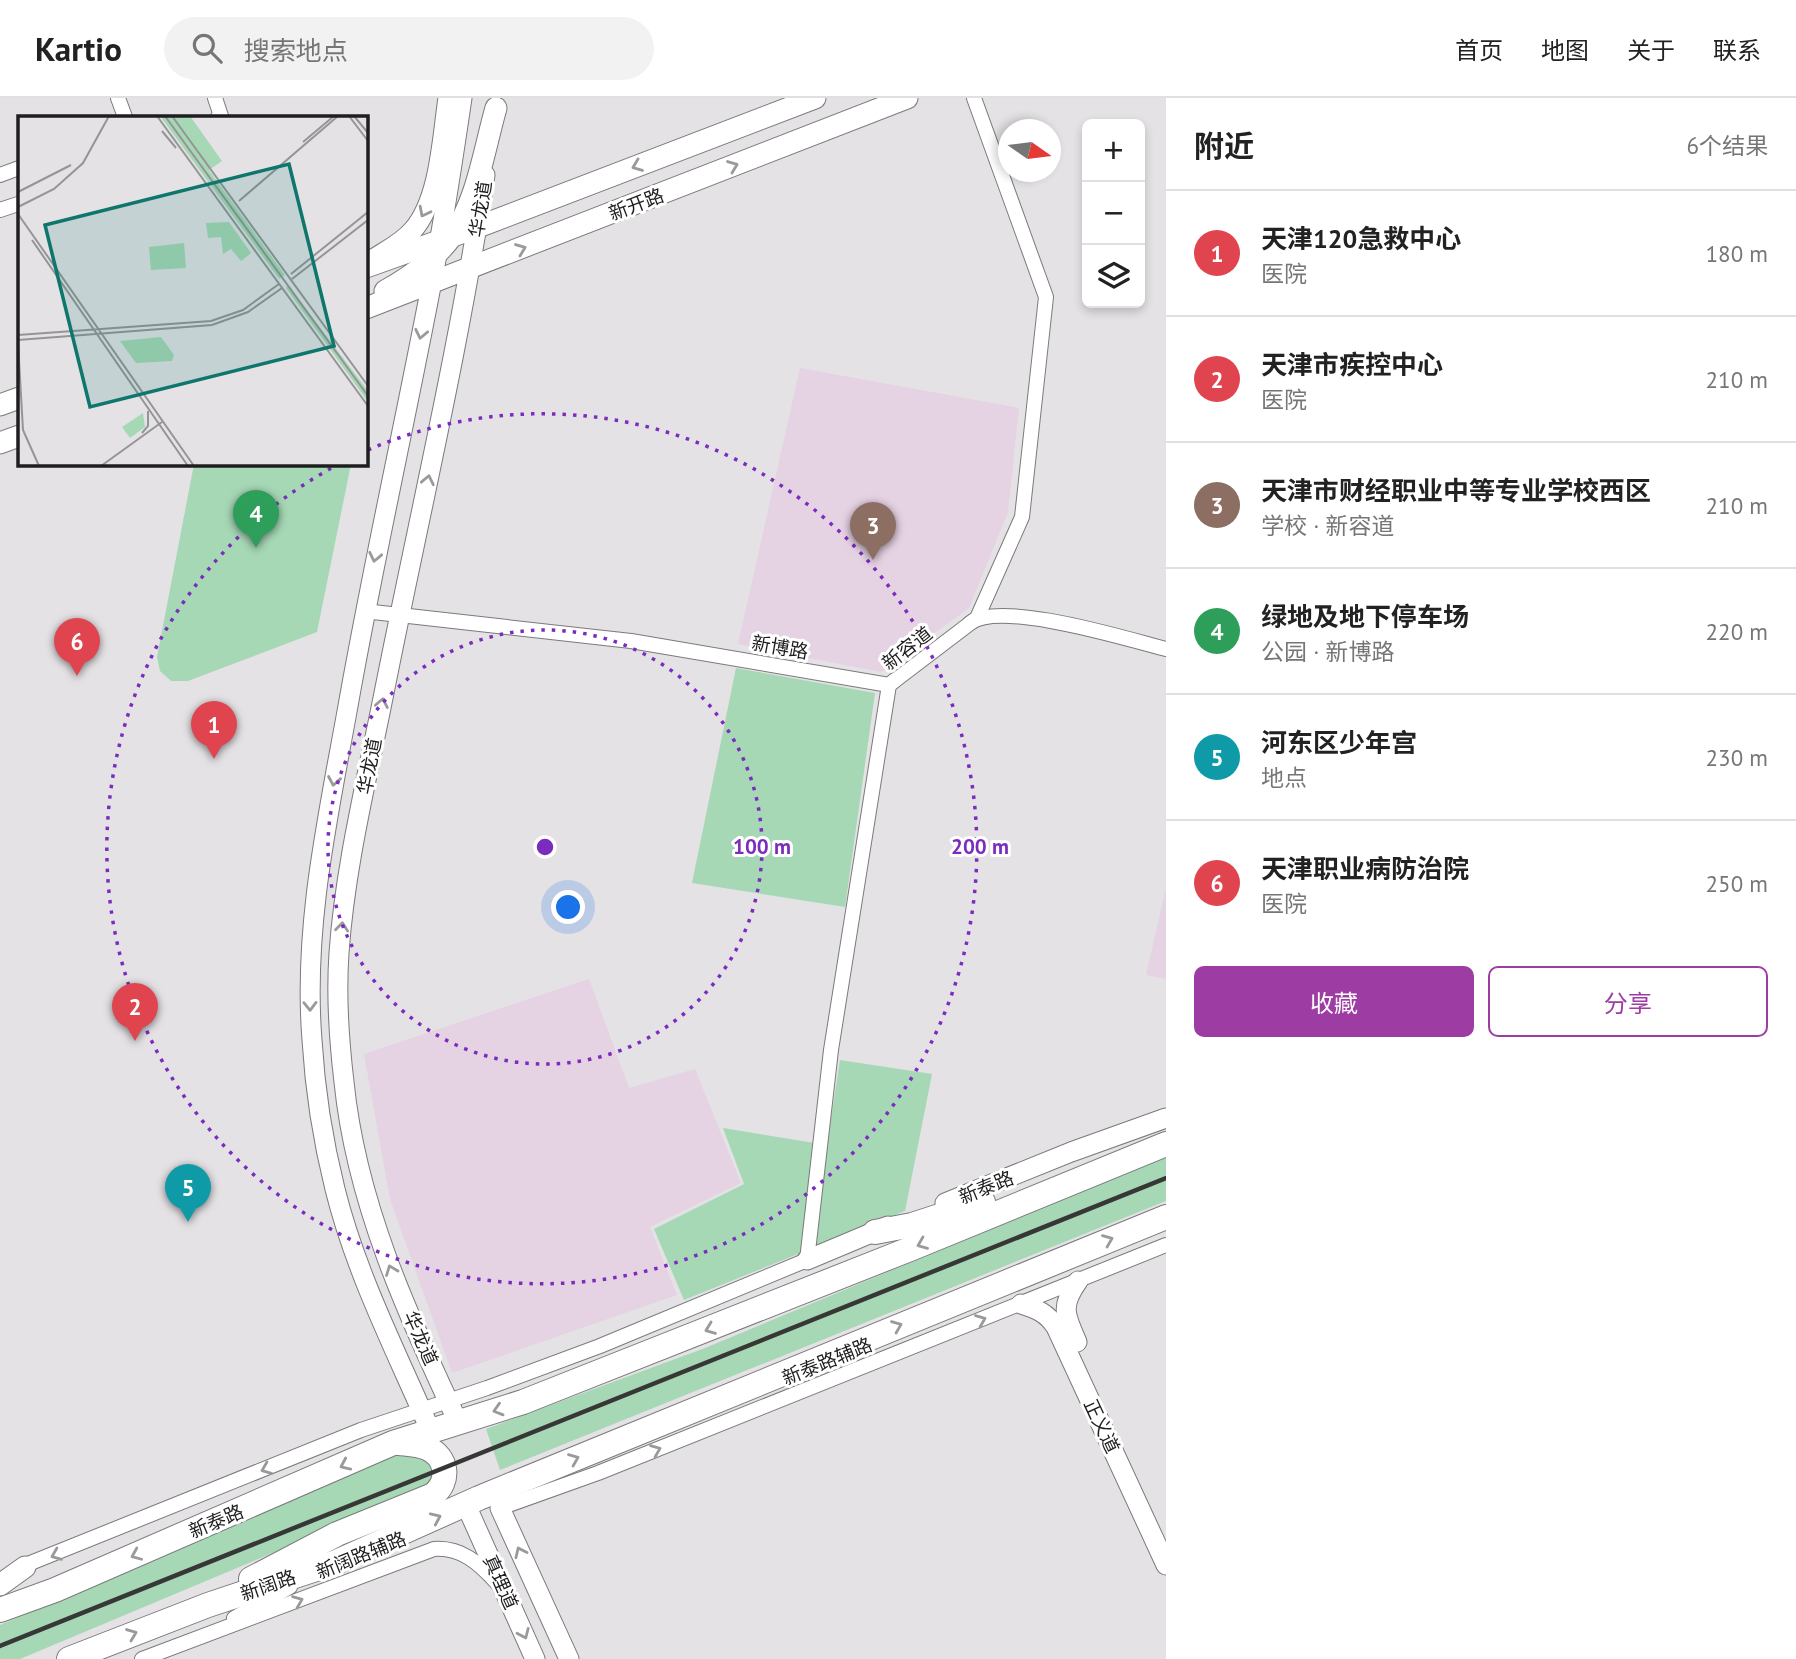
<!DOCTYPE html>
<html lang="zh">
<meta charset="utf-8">
<style>
:root{--surface:#fff;--page:#f2f2f2;--text:#222;--muted:#767676;--line:#e0e0e0;--accent:#9d3ca3}
body{margin:0;font-family:"PT Sans","Noto Sans SC",sans-serif;background:var(--page);color:var(--text)}
.controls{position:absolute;right:21px;top:21px;display:grid;overflow:hidden;border-radius:10px;box-shadow:0 4px 10px #0003}
.controls button{width:63px;height:63px;display:grid;place-items:center;padding:0;border:0;border-bottom:2px solid var(--line);background:var(--surface);color:var(--text);font:35px sans-serif}
.compass{position:absolute;left:998px;top:21px;width:63px;height:63px;border-radius:50%;background:var(--surface);box-shadow:0 4px 10px #0003;rotate:104deg}
.you{position:absolute;left:569px;top:810px;width:24px;height:24px;margin:-18px;border:5px solid #fff;border-radius:50%;background:#1a73e8;box-shadow:0 0 0 10px #1a73e833}
.badge{display:grid;place-items:center;width:46px;height:46px;border-radius:50%;background:var(--accent);color:#fff;font-size:23px;font-weight:700}
.pin{position:absolute;translate:-50% -58px;filter:drop-shadow(0 2px 4px #0008)}
.pin::after{content:'';position:absolute;top:37px;width:24px;height:21px;background:inherit;clip-path:polygon(0 0,100% 0,50% 100%)}
.list{margin:0;padding:0;list-style:none}
h2{display:flex;justify-content:space-between;align-items:center;height:91px;margin:0;padding:0 28px;font-size:30px}
h2 small{font-size:23px;font-weight:400;color:var(--muted)}
.list li{display:grid;grid-template-columns:46px 1fr auto;gap:21px;align-items:center;box-sizing:border-box;height:126px;padding:0 28px;border-top:2px solid var(--line)}
.list b{display:block;font-size:26px;white-space:nowrap}
.list p{margin:0;font-size:23px;white-space:nowrap;color:var(--muted)}
.list em{font-size:23px;font-style:normal;color:var(--muted)}
.actions{display:flex;gap:14px;padding:21px 28px}
.actions a{flex:1;padding:16px 0;border:2px solid var(--accent);border-radius:10px;text-align:center;font-size:24px;color:var(--accent)}
.actions .main{background:var(--accent);color:#fff}
.icon{flex:none;width:38px;height:38px;fill:none;stroke:currentColor;stroke-width:2;stroke-linecap:round;stroke-linejoin:round}
.map{position:relative;flex:none;width:1166px;height:1561px;overflow:hidden}
header{display:flex;align-items:center;gap:42px;box-sizing:border-box;height:98px;padding:0 35px;background:var(--surface);border-bottom:2px solid var(--line)}
header strong{font-size:33px}
nav{display:flex;gap:38px;margin-inline-start:auto;font-size:24px}
.search{width:490px;height:63px;background:var(--page);display:flex;align-items:center;gap:18px;box-sizing:border-box;padding:0 24px;border-radius:38px;color:var(--muted);font-size:26px}
main{display:flex}
aside{flex:1;background:var(--surface)}
.map>svg:first-child{display:block}
.education{fill:#e5d2e3}
.green{fill:#a6d8b5}
.lines{fill:none;stroke-linecap:round;stroke-linejoin:round}
.street-casing{stroke:#7b797c;stroke-width:16}
.secondary-casing{stroke:#7b797c;stroke-width:21}
.primary-casing{stroke:#7b797c;stroke-width:23}
.highway-casing{stroke:#7b797c;stroke-width:26}
.street{stroke:#fff;stroke-width:14}
.secondary{stroke:#fff;stroke-width:19}
.primary{stroke:#fff;stroke-width:21}
.highway{stroke:#fff;stroke-width:24}
.rail{stroke:#383738;stroke-width:4.5}
.oneway{stroke:#9a9a9a}
.ring{fill:none;stroke:#7b2cbf;stroke-width:3.5;stroke-dasharray:3.5 7}
.labels{text-anchor:middle;stroke-width:6;stroke-linejoin:round;paint-order:stroke}
.street-label{font-size:19px;fill:#1f1e1f;stroke:#fff}
.inset-road{fill:none;stroke:#959496;stroke-width:2}
.view{fill:#0f766e;fill-opacity:0.15;stroke:#0f766e;stroke-width:3.5}
.inset-edge{fill:none;stroke:#1f1e1f;stroke-width:3.5}
.centre{fill:#7b2cbf;stroke:#fff;stroke-width:3.5}
.ring-label{font-size:21px;text-anchor:middle;font-weight:bold;fill:#7b2cbf;stroke:#fff;stroke-width:6;stroke-linejoin:round;paint-order:stroke}
</style>
<header>
<strong>Kartio</strong>
<div class="search"><svg class="icon" aria-label="search" viewBox="0 0 24 24"><circle cx="10" cy="10" r="6"/><path d="M15 15l6 6"/></svg>搜索地点</div>
<nav><a>首页</a><a>地图</a><a>关于</a><a>联系</a></nav>
</header>
<main>
<div class="map">
<svg width="1166" height="1561" viewBox="0 0 1166 1561">
<rect width="100%" height="100%" fill="#e4e2e5"/>
<!-- education -->
<g class="education">
<polygon points="800,270 1019,310 1008,414 969,510 881,574 738,546"/>
<polygon points="1166,790 1166,881 1146,877"/>
<polygon points="589,881 629,990 695,971 741,1085 650,1129 677,1197 452,1275 390,1101 364,956"/>
</g>
<!-- green -->
<g class="green">
<polygon points="194,366 351,366 317,534 188,583 171,583 160,573 157,559"/>
<polygon points="736,570 875,595 845,809 692,785"/>
<polygon points="840,962 932,976 905,1113 684,1202 654,1131 744,1086 723,1030 827,1047"/>
<polygon points="1166,1058 1166,1103 500,1372 486,1331 705,1250"/>
<polygon points="399,1355 426,1356 435,1377 428,1388 418,1394 20,1561 0,1561 0,1527"/>
</g>
<g class="lines">
<!-- street casing -->
<g class="street-casing">
<g id="street">
<polyline points="118,0 125,19"/>
<polyline points="215,0 221,18 218,19"/>
<polyline points="0,77 19,70"/>
<polyline points="0,112 18,106"/>
<polyline points="364,513 631,543 889,587 895,582"/>
<path d="M970,525C1001,502 1127,541 1166,551"/>
<polyline points="500,1410 598,1375 1166,1147"/>
<polyline points="18,1470 361,1332 487,1290 600,1248 807,1162 831,952 889,587 977,520 1022,419 1046,199 974,0"/>
<polyline points="234,1520 290,1489"/>
<path d="M142,1561L434,1451C461,1449 479,1465 497,1485"/>
</g>
</g>
<!-- secondary casing -->
<g class="secondary-casing">
<g id="secondary">
<path d="M373,161C387,152 402,145 413,132C440,101 442,39 448,0"/>
<polyline points="945,1105 1071,1054 1166,1020"/>
<polyline points="807,1162 888,1128"/>
<path d="M1021,1206C1037,1211 1047,1215 1056,1229L1166,1467"/>
<path d="M1077,1244C1065,1217 1060,1208 1078,1183"/>
<path d="M458,1324C407,1216 356,1104 344,984C339,942 336,898 339,855C345,768 367,681 384,595C418,423 459,251 485,77"/>
<path d="M431,1334C397,1255 356,1176 335,1091C323,1043 315,992 312,942C303,829 328,719 348,608C373,466 405,325 432,183C444,123 453,61 462,0"/>
<polyline points="466,1407 535,1561"/>
<polyline points="500,1410 569,1561"/>
</g>
</g>
<!-- primary casing -->
<g class="primary-casing">
<g id="primary">
<polyline points="366,169 478,129 815,0"/>
<path d="M385,193C410,179 435,162 452,138C477,103 484,52 496,10"/>
<polyline points="366,210 907,0"/>
<polyline points="0,307 19,300"/>
<polyline points="0,345 19,338"/>
<polyline points="0,1487 25,1469"/>
</g>
</g>
<!-- highway casing -->
<g class="highway-casing">
<g id="highway">
<polyline points="875,1134 912,1127 983,1104"/>
<path d="M251,1481L337,1436L433,1397C450,1384 448,1359 427,1350C418,1346 408,1346 399,1345"/>
<polyline points="0,1512 55,1492 393,1345 523,1304 910,1151 1166,1046"/>
<polyline points="69,1561 208,1507 334,1465 479,1400 1166,1119"/>
</g>
</g>
<!-- street -->
<use href="#street" class="street"/>
<!-- secondary -->
<use href="#secondary" class="secondary"/>
<!-- primary -->
<use href="#primary" class="primary"/>
<!-- highway -->
<use href="#highway" class="highway"/>
<!-- rail -->
<polyline class="rail" points="0,1548 1166,1080"/>
</g>
<!-- one-way arrows -->
<defs><path id="oneway-chevron" d="M-2-3.5L2.5 0L-2 3.5" fill="none" stroke-width="1.6" stroke-linecap="round" stroke-linejoin="round" transform="scale(1.75)"/></defs>
<g class="oneway">
<use href="#oneway-chevron" transform="translate(637 68) rotate(159)"/>
<use href="#oneway-chevron" transform="translate(733 68) rotate(-21)"/>
<use href="#oneway-chevron" transform="translate(424 114) rotate(117)"/>
<use href="#oneway-chevron" transform="translate(521 151) rotate(-21)"/>
<use href="#oneway-chevron" transform="translate(421 236) rotate(102)"/>
<use href="#oneway-chevron" transform="translate(428 382) rotate(-78)"/>
<use href="#oneway-chevron" transform="translate(375 459) rotate(102)"/>
<use href="#oneway-chevron" transform="translate(382 605) rotate(-79)"/>
<use href="#oneway-chevron" transform="translate(334 683) rotate(100)"/>
<use href="#oneway-chevron" transform="translate(342 829) rotate(-84)"/>
<use href="#oneway-chevron" transform="translate(310 908) rotate(89)"/>
<use href="#oneway-chevron" transform="translate(1108 1142) rotate(-22)"/>
<use href="#oneway-chevron" transform="translate(922 1146) rotate(158)"/>
<use href="#oneway-chevron" transform="translate(391 1172) rotate(-111)"/>
<use href="#oneway-chevron" transform="translate(981 1222) rotate(-22)"/>
<use href="#oneway-chevron" transform="translate(897 1228) rotate(-22)"/>
<use href="#oneway-chevron" transform="translate(710 1231) rotate(159)"/>
<use href="#oneway-chevron" transform="translate(498 1312) rotate(163)"/>
<use href="#oneway-chevron" transform="translate(656 1352) rotate(-22)"/>
<use href="#oneway-chevron" transform="translate(574 1361) rotate(-22)"/>
<use href="#oneway-chevron" transform="translate(345 1367) rotate(156)"/>
<use href="#oneway-chevron" transform="translate(266 1371) rotate(158)"/>
<use href="#oneway-chevron" transform="translate(436 1420) rotate(-24)"/>
<use href="#oneway-chevron" transform="translate(520 1454) rotate(-115)"/>
<use href="#oneway-chevron" transform="translate(56 1457) rotate(158)"/>
<use href="#oneway-chevron" transform="translate(136 1457) rotate(157)"/>
<use href="#oneway-chevron" transform="translate(298 1503) rotate(-22)"/>
<use href="#oneway-chevron" transform="translate(132 1536) rotate(-21)"/>
<use href="#oneway-chevron" transform="translate(524 1536) rotate(66)"/>
</g>
<!-- distance rings -->
<g class="ring">
<circle cx="545" cy="749" r="217"/>
<path d="M368 352A435 435 0 1 1 337 367"/>
</g>
<g class="labels">
<!-- street labels -->
<g class="street-label">
<text transform="translate(636 106) rotate(-21)" y="7">新开路</text>
<text transform="translate(480 111) rotate(-81)" y="7">华龙道</text>
<text transform="translate(780 549) rotate(10)" y="7">新博路</text>
<text transform="translate(907 550) rotate(-38)" y="7">新容道</text>
<text transform="translate(369 668) rotate(-79)" y="7">华龙道</text>
<text transform="translate(986 1089) rotate(-22)" y="7">新泰路</text>
<text transform="translate(421 1240) rotate(66)" y="7">华龙道</text>
<text transform="translate(827 1263) rotate(-22)" y="7">新泰路辅路</text>
<text transform="translate(1102 1328) rotate(65)" y="7">正义道</text>
<text transform="translate(216 1423) rotate(-23)" y="7">新泰路</text>
<text transform="translate(361 1457) rotate(-22)" y="7">新阔路辅路</text>
<text transform="translate(501 1484) rotate(66)" y="7">真理道</text>
<text transform="translate(268 1487) rotate(-19)" y="7">新阔路</text>
</g>
</g>
<!-- overview -->
<g transform="translate(18 18)">
<rect width="350" height="350" fill="#e4e2e5"/>
<path d="M142,0H172L204,45L191,54L267,159L261,163ZM211,106L233,137L223,145L213,133L205,138L203,121L190,122L188,107ZM166,127L168,152L133,154L131,131ZM270,169L350,275V286L268,172ZM143,221L156,239L154,245L118,247L102,225ZM125,297L127,311L112,322L104,311Z" fill="#a6d8b5"/>
<path class="inset-road" d="M139,0L350,290M147,0L350,280M154,0L350,270M331,0L350,25M336,0L350,17M144,15L158,32M285,26L316,0M0,76L53,49M221,85L320,0M0,91L36,73L65,47L91,0M0,98L176,350M14,124L170,350M273,158L350,96M274,163L350,104M0,219L193,205L225,194L261,168M0,224L194,209L230,196L264,172M0,227L5,314L21,350M124,317L130,310V295M83,350L144,306"/>
<path class="view" d="M271,48L316,230L72,291L27,109Z"/>
<rect width="350" height="350" class="inset-edge"/>
</g>
<circle cx="545" cy="749" r="10" class="centre"/>
<g class="ring-label">
<text x="762" y="756">100 m</text>
<text x="980" y="756">200 m</text>
</g>
</svg>
<div class="controls">
<button>+</button>
<button>−</button>
<button><svg class="icon" aria-label="layers" viewBox="0 0 24 24"><path d="M12 4l9 5-9 5-9-5zM3 14l9 5 9-5"/></svg></button>
</div>
<svg class="compass" viewBox="-18 -18 36 36"><path d="M0-13l5 13h-10z" fill="#e53935"/><path d="M0 13l5-13h-10z" fill="#767676"/></svg>
<div class="you"></div>
<div class="pin badge" style="left:214px;top:661px;background:#e0444e">1</div>
<div class="pin badge" style="left:135px;top:943px;background:#e0444e">2</div>
<div class="pin badge" style="left:873px;top:462px;background:#8d6e63">3</div>
<div class="pin badge" style="left:256px;top:450px;background:#2e9e5b">4</div>
<div class="pin badge" style="left:188px;top:1124px;background:#0f9aa8">5</div>
<div class="pin badge" style="left:77px;top:578px;background:#e0444e">6</div>
</div>
<aside>
<h2>附近<small>6个结果</small></h2>
<ul class="list">
<li><span class="badge" style="background:#e0444e">1</span><div><b>天津120急救中心</b><p>医院</p></div><em>180 m</em></li>
<li><span class="badge" style="background:#e0444e">2</span><div><b>天津市疾控中心</b><p>医院</p></div><em>210 m</em></li>
<li><span class="badge" style="background:#8d6e63">3</span><div><b>天津市财经职业中等专业学校西区</b><p>学校 · 新容道</p></div><em>210 m</em></li>
<li><span class="badge" style="background:#2e9e5b">4</span><div><b>绿地及地下停车场</b><p>公园 · 新博路</p></div><em>220 m</em></li>
<li><span class="badge" style="background:#0f9aa8">5</span><div><b>河东区少年宫</b><p>地点</p></div><em>230 m</em></li>
<li><span class="badge" style="background:#e0444e">6</span><div><b>天津职业病防治院</b><p>医院</p></div><em>250 m</em></li>
</ul>
<div class="actions"><a class="main">收藏</a><a>分享</a></div>
</aside>
</main>
